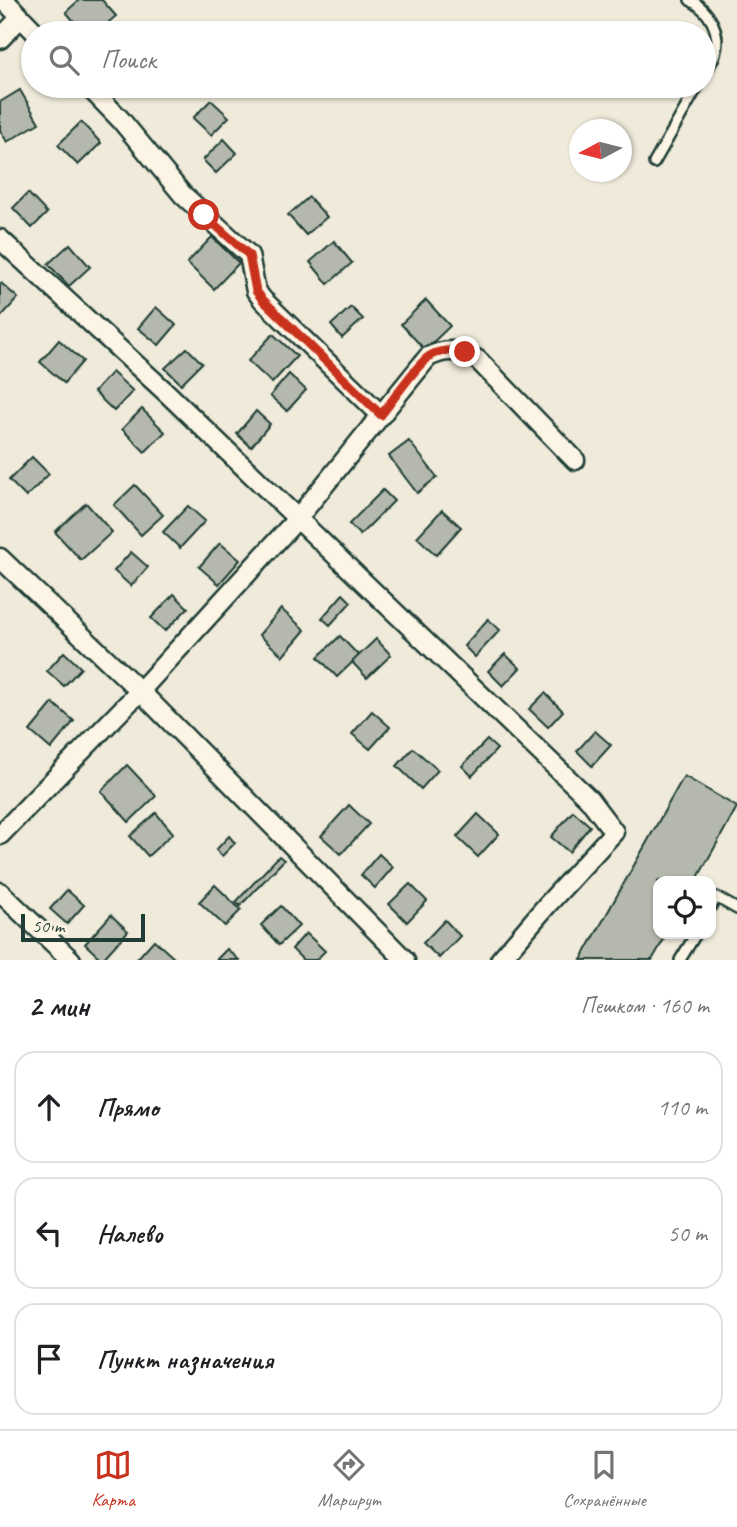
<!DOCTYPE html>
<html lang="ru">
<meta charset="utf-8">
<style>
:root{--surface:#fff;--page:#f6f6f6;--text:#202124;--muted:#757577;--line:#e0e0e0;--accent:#c8321e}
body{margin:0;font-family:Caveat,sans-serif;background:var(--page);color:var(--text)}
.controls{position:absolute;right:21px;bottom:21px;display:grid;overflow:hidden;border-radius:14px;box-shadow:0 2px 5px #0004}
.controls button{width:63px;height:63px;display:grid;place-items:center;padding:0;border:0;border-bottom:2px solid var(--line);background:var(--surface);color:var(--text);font:35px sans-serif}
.compass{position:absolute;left:569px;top:119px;width:63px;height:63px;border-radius:50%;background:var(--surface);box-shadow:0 2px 5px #0004;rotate:263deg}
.scale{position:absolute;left:21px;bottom:18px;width:124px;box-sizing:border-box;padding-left:7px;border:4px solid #1f3d34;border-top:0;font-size:19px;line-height:24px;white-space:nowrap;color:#1f3d34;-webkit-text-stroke:5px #fcf5e5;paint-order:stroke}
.stop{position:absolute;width:21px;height:21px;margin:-16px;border:5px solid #c8321e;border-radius:50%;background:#fff}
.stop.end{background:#c8321e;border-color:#fff;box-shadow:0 2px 7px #0008}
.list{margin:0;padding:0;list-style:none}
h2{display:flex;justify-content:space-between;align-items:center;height:91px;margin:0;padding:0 28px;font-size:30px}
h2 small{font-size:23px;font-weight:400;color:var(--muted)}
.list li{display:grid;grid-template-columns:46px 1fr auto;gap:21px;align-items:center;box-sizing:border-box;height:112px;margin:0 14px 14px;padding:0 14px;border:2px solid var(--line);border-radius:21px}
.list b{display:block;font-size:26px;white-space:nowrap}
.list em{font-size:23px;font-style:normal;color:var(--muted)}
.icon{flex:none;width:38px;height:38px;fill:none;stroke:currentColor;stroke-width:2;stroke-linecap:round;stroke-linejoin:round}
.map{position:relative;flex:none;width:737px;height:960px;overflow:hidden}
.search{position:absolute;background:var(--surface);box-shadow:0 2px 5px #0004;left:21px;right:21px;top:21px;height:77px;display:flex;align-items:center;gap:18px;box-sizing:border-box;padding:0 24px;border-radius:38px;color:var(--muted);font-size:26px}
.sheet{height:469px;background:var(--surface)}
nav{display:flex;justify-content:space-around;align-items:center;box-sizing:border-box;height:98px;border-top:2px solid var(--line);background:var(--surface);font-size:19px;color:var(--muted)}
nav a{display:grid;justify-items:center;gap:4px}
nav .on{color:var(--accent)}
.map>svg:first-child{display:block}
.building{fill:#b5b9ad;stroke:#1f3d34;stroke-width:2}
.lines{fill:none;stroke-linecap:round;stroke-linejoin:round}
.service-casing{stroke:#1f3d34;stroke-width:14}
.minor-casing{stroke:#1f3d34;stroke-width:23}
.service{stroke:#fcf5e5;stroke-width:9}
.minor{stroke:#fcf5e5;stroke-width:18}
.route{stroke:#c8321e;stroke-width:9}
</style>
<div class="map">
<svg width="737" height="960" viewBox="0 0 737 960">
<rect width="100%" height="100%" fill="#efeada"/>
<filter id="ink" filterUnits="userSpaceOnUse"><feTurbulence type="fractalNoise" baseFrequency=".0143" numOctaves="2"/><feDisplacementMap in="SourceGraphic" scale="14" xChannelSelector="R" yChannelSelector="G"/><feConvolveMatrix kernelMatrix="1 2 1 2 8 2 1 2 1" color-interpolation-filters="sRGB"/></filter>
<g filter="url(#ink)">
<!-- building -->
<g class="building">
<polygon points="79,0 102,0 116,16 96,33 84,33 66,12"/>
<polygon points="20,90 39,123 7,142 0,130 0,102"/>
<polygon points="211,100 229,117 211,135 193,118"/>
<polygon points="81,122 101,143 78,165 58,145"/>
<polygon points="224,139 237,153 216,173 203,160"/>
<polygon points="28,193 47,213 32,228 13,208"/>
<polygon points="309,197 327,217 306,235 288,215"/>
<polygon points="212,237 239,263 214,289 187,263"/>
<polygon points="334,241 352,263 328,284 310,262"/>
<polygon points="70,244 90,267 69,286 48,264"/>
<polygon points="1,283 18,298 0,318 0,284"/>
<polygon points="426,300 450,326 425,350 401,324"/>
<polygon points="156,307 176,325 159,345 138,328"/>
<polygon points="351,307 363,319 342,338 331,325"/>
<polygon points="273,334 297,356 272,383 248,361"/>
<polygon points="59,340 83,361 64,383 40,362"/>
<polygon points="187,348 202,363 181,384 165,368"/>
<polygon points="112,372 133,391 114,411 94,392"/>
<polygon points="289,374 306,390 287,411 270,396"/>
<polygon points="142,409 165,432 145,452 122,429"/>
<polygon points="256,411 270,424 251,447 237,434"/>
<polygon points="409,441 437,477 417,493 389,456"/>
<polygon points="32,457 49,474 26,497 9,480"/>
<polygon points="135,485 163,515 141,535 114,505"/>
<polygon points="383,490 394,501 360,535 349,524"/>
<polygon points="86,503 112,532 81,560 55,532"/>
<polygon points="188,506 205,521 180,548 163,532"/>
<polygon points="442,510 461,527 436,555 417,537"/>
<polygon points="220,543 240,560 219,584 199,567"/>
<polygon points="131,552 148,567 131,586 114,571"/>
<polygon points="174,594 188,608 165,631 151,618"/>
<polygon points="343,594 351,602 330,625 322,618"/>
<polygon points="281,609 305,630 283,656 259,635"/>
<polygon points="488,619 500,630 475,657 464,646"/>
<polygon points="340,636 359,656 337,677 318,657"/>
<polygon points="376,639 391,655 367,678 352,662"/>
<polygon points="64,652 81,668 64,686 47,671"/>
<polygon points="505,654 520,668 503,686 488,671"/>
<polygon points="545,693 563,711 548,727 529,709"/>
<polygon points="53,703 74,721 51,749 30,731"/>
<polygon points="372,711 390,727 370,749 352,734"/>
<polygon points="595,731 611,745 592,766 577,751"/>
<polygon points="487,740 497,749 472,776 462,766"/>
<polygon points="413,748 438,770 421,789 397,766"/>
<polygon points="127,765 156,796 129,822 101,791"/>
<polygon points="684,776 737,807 696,881 658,881 658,934 667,934 652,960 581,960"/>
<polygon points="349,805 369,824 341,854 321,836"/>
<polygon points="573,811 590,826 569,852 551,837"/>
<polygon points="156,813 173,833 148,856 130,836"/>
<polygon points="478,814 499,834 478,857 457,837"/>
<polygon points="229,836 235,843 222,856 216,850"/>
<polygon points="379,854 393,867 375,888 361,875"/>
<polygon points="279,856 284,860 240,906 236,902"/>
<polygon points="410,884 427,901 407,922 389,904"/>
<polygon points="215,885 241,910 225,926 199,902"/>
<polygon points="67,890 84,905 67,924 50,909"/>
<polygon points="281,906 299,926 279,945 261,925"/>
<polygon points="111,915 128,931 102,960 85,944"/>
<polygon points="445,920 460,936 439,958 423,943"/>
<polygon points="306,933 325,951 316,960 303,960 292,949"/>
<polygon points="154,940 175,959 174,960 136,960"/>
<polygon points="227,949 239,960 216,960"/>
</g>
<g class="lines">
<!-- service casing -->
<g class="service-casing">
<g id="service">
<path d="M690,0C709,10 722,32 715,54C713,61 707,68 704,75"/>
<polyline points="654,163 698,86"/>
<polyline points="711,907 716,897 737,909"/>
<polyline points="680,960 696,934"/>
</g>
</g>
<!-- minor casing -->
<g class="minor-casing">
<g id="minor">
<polyline points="4,0 36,33"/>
<polyline points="0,39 20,18"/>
<polyline points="88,86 120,119 183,195 249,255 256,291 263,300 381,415"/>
<polyline points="0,239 169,395 589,799 614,832 547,905 500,960"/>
<polyline points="0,558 140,691 405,960"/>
<path d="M0,835L140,691L297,519L428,357C446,348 460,349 478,360L575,460"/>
<polyline points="0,892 71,960"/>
</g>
</g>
<!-- service -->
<use href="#service" class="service"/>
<!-- minor -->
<use href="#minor" class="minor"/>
</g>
</g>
<g class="lines" filter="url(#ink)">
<!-- route -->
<path class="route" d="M204,215L249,255L256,291L263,300L381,415C394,399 412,371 427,358C438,349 452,350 465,352"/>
</g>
</svg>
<div class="controls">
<button><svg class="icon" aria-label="locate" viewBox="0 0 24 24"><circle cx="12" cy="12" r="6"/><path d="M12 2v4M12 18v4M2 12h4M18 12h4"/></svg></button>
</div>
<svg class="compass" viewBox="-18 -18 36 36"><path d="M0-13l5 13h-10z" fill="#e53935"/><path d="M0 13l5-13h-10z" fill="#757577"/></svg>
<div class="scale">50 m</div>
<div class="stop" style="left:204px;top:215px"></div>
<div class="stop end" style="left:465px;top:352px"></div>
<div class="search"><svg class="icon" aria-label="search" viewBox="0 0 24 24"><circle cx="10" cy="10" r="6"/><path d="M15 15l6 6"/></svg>Поиск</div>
</div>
<section class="sheet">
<h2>2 мин<small>Пешком · 160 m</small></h2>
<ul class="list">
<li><svg class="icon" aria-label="ahead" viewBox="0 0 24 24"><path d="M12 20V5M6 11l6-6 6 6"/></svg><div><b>Прямо</b></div><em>110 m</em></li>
<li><svg class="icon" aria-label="left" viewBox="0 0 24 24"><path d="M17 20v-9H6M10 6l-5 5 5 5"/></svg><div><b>Налево</b></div><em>50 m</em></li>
<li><svg class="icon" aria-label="arrive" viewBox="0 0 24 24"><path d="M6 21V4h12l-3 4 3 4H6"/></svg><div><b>Пункт назначения</b></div></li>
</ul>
</section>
<nav>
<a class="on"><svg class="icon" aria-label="map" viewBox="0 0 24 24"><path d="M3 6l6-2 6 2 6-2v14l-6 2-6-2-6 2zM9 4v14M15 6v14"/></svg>Карта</a>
<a><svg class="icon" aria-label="directions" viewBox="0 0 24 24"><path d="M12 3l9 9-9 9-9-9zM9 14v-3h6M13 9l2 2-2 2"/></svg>Маршрут</a>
<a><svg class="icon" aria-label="saved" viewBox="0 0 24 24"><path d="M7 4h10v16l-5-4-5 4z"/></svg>Сохранённые</a>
</nav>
